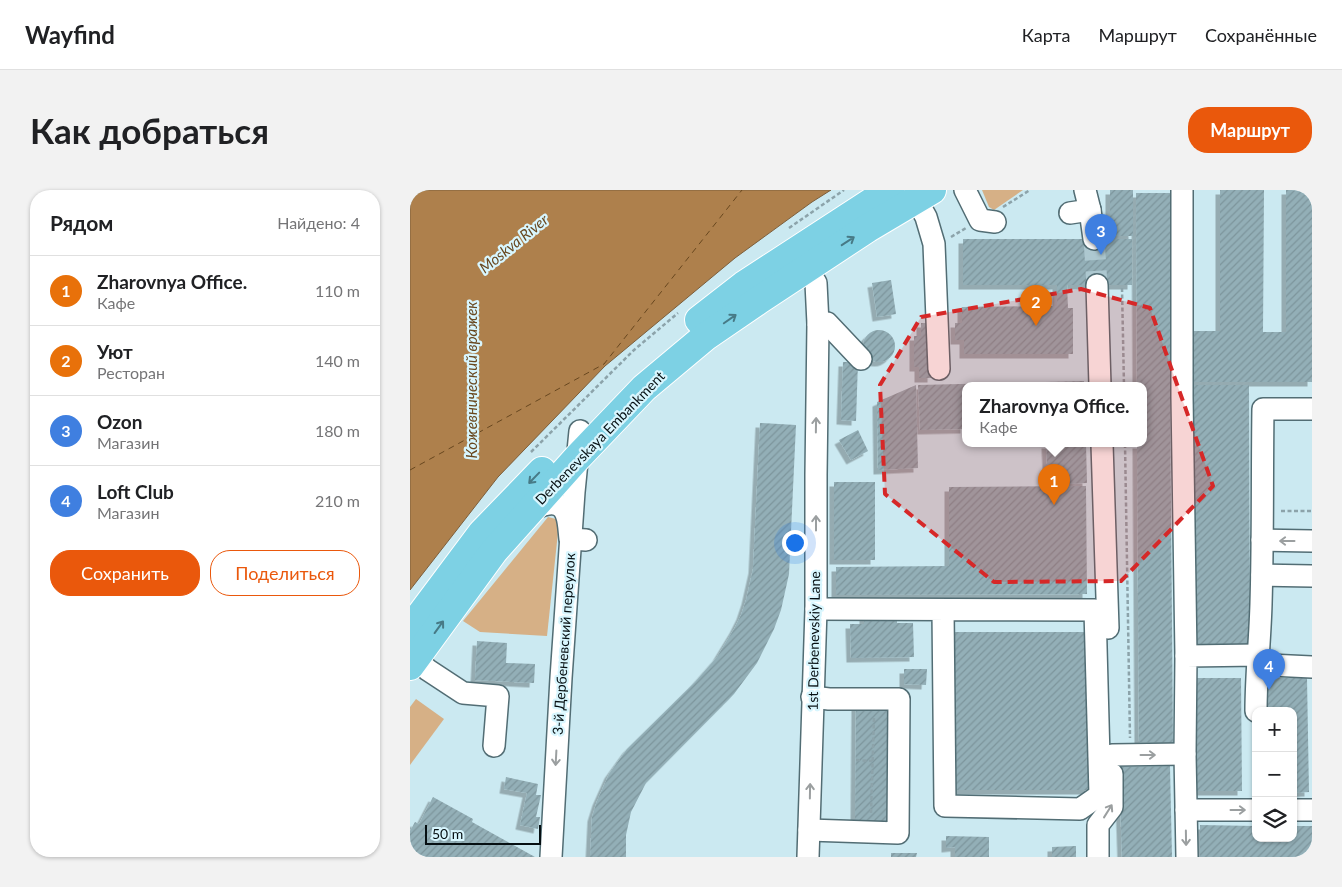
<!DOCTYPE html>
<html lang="ru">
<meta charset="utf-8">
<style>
:root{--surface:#fff;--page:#f2f2f2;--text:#202124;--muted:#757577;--line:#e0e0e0;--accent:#ea580c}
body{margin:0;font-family:Lato,sans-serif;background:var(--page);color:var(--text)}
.controls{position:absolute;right:15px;bottom:15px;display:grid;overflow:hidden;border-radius:10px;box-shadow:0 1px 4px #0004}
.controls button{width:45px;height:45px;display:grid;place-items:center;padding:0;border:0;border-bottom:1px solid var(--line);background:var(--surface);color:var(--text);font:25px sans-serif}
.scale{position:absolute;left:15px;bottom:12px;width:116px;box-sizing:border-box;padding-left:5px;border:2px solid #060f12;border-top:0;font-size:14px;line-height:18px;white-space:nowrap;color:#060f12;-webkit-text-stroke:4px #d8f6fe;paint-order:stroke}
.you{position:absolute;left:384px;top:352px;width:18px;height:18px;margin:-12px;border:4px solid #fff;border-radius:50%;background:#1a73e8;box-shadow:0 0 0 8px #1a73e833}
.badge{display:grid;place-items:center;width:32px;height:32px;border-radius:50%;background:var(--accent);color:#fff;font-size:16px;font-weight:700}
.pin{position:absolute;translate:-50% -41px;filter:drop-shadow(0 1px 2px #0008)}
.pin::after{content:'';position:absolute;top:26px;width:18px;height:15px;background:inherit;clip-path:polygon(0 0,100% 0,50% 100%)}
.popup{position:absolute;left:552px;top:192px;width:185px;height:65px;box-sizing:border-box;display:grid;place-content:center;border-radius:10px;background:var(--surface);filter:drop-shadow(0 1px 4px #0005);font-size:16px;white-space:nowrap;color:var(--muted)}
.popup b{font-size:19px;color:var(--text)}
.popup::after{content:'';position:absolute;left:50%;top:100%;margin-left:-10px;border:10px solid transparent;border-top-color:var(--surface)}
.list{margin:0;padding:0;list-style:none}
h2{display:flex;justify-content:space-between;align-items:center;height:65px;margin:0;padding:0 20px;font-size:21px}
h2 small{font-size:16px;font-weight:400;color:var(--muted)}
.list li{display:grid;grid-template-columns:32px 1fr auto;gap:15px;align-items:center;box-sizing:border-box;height:70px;padding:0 20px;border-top:1px solid var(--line)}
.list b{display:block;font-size:19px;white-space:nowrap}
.list p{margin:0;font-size:16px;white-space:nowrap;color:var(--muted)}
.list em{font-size:16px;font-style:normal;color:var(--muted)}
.actions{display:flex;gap:10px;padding:15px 20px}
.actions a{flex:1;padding:11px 0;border:1px solid var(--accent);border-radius:20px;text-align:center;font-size:18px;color:var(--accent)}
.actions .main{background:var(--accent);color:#fff}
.icon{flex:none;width:28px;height:28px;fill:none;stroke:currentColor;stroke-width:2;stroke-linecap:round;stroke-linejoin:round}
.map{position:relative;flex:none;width:902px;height:667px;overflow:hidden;border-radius:20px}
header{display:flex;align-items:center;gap:30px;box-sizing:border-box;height:70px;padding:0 25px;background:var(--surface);border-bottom:1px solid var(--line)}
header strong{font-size:24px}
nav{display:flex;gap:28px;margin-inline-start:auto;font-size:18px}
.intro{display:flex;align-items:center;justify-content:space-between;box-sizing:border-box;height:120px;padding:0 30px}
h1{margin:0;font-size:35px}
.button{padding:12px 22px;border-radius:20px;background:var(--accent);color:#fff;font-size:18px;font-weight:700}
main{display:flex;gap:30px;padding:0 30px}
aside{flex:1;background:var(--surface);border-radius:20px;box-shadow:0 1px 4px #0004}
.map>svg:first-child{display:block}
.grass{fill:#d6b086}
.water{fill:#ae804c;stroke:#7c5e3b}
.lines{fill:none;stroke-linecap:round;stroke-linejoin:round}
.ferry{stroke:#68471f;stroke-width:1;stroke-dasharray:6 5;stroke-linecap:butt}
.building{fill:url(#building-hatch);filter:url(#shadow)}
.minor-tunnel{stroke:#adc8d0;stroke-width:21;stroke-dasharray:21 11;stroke-linecap:butt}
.minor-casing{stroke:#526d74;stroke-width:24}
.major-casing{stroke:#fff;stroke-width:30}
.path{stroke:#8ca3aa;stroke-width:2.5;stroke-dasharray:4 2.5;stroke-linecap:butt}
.minor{stroke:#fff;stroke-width:21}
.major{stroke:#7dd1e4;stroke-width:28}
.oneway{stroke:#477a86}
.oneway2{stroke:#9b9fa0}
.marked{fill:#d62828;fill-opacity:0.2;stroke:#d62828;stroke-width:4;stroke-dasharray:10 6;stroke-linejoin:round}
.labels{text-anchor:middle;stroke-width:4.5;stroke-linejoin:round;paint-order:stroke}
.street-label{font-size:14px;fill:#060f12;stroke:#d8f6fe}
.water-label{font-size:15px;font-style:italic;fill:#68471f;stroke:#d8f6fe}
</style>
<header>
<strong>Wayfind</strong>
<nav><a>Карта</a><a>Маршрут</a><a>Сохранённые</a></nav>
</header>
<div class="intro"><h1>Как добраться</h1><a class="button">Маршрут</a></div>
<main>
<aside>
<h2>Рядом<small>Найдено: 4</small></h2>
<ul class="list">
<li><span class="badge" style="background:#e8710a">1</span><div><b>Zharovnya Office.</b><p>Кафе</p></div><em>110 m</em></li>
<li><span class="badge" style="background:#e8710a">2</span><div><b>Уют</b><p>Ресторан</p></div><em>140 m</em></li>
<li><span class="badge" style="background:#3f7fe0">3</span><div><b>Ozon</b><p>Магазин</p></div><em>180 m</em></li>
<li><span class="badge" style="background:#3f7fe0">4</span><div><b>Loft Club</b><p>Магазин</p></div><em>210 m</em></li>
</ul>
<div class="actions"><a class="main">Сохранить</a><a>Поделиться</a></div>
</aside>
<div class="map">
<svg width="902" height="667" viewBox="0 0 902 667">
<defs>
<pattern id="building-hatch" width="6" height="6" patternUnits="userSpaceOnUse" patternTransform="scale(1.25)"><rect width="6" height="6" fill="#93afb7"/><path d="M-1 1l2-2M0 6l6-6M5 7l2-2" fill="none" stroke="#7d959c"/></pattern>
<filter id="shadow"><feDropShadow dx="-4.5" dy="4.5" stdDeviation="0" flood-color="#0004"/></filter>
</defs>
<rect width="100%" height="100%" fill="#cbe9f1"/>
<!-- grass -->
<g class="grass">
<polygon points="572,0 613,0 584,20 579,17"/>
<polygon points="138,327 146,329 149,333 137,446 70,442 53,431"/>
<polygon points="6,509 34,529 0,575 0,517"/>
</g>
<!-- water -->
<polygon class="water" points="0,0 421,0 402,12 325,68 195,176 88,287 0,400"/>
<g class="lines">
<!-- ferry -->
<polyline class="ferry" points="0,280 194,174 332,0"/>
</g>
<!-- building -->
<g class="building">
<rect x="700" y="0" width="23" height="46"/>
<polygon points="810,0 854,0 853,142 876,142 876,0 902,0 902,192 761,192 761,141 810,141"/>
<polygon points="726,3 762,3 760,195 763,553 729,552 727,254 733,254 733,196 727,196"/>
<polygon points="553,49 722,49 722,95 657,95 658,118 663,118 663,164 554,164 554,150 545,150 545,133 552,133 552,117 647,116 647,95 553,95"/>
<polygon points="481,90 486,124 467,127 462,93"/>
<polygon points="511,133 524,133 522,188 509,188 509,177 504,177 504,146 511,146"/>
<circle cx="469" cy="156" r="16"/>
<polygon points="433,172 448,172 446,231 431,230"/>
<polygon points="674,191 674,196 555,196 555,239 510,240 508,195"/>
<polygon points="506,195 508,278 468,280 467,212"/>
<polygon points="781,195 839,195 840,455 784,456"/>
<polygon points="350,233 386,235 379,384 371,420 364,439 347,473 324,504 236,593 221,622 216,645 216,667 180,667 182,627 187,611 199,584 217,559 285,492 307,467 324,439 331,425 336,410 343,379"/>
<polygon points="448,240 458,261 441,270 429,250"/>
<polygon points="636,254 676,254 677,293 638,295"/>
<rect x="424" y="292" width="41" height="78"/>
<polygon points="676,296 677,404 426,405 426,377 539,376 539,297"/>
<polygon points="454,425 487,425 487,433 503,433 504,467 441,468 440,434 454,434"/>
<rect x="545" y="442" width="135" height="158"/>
<polygon points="67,451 97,453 96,473 125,474 124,493 65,490"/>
<polygon points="494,479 517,479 516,495 494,494"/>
<polygon points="783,488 831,488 832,601 784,601"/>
<polygon points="851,488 897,488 899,602 883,603 883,521 851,521"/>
<polygon points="446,515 483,516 481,631 445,631"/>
<polygon points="760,576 762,667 712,667 709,577"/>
<polygon points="96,587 128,594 126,605 131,605 126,627 130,627 128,639 110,635 117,603 94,599"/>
<polygon points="23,607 63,629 62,632 125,667 0,667 0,641 5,632 9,634"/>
<polygon points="790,635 846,636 846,648 883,648 883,636 902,636 902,667 790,667"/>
<polygon points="536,646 579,647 579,667 545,667 545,657 536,658"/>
<polygon points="666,656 666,667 642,667 642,657"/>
<polygon points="481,663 507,663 506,667 481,667"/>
</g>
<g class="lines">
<!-- minor-tunnel -->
<polyline class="minor-tunnel" points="684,49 687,95"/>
<!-- minor casing -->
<g class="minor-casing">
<g id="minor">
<polyline points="555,0 570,30 585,32"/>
<polyline points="675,0 680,20 684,49"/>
<polyline points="772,0 772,207 776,466"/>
<polyline points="506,9 516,27 524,54 529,179"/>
<polyline points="660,23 680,20"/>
<polyline points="388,65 406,93 408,134 406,284 406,419 398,667"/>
<polyline points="687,95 690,196"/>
<polyline points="408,134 417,133 451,169"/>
<polyline points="692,254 698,438"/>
<path d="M118,323C128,316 149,306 156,324C159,331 159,341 160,349L176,350"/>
<polyline points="852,350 902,351"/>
<polyline points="852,385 902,386"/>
<polyline points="406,419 685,420 690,605 670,619 535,616 533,420"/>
<polyline points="5,469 18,480 53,503 88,506 84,556"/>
<path d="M846,521C846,485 850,450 851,414C853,349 852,284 853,219H902"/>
<polyline points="702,565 775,564"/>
<polyline points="776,620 846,620"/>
<polyline points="883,620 902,620"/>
<polyline points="399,640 488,643 489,509 419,509 402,507"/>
<polyline points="141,667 151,488 164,302 170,241"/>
<polyline points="688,667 688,635 702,617 702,584"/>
<polyline points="777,667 775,564 776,466 849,465 858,475 902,477"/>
</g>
</g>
<!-- major casing -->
<g class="major-casing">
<g id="major">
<polyline points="289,130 334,95 480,0"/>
<polyline points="0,439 72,343 132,281"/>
<polyline points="0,476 84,361 168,267 234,198 295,147 349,110 458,38 522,0"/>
</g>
</g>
<!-- path -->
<g class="path">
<polyline points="593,17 620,0"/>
<polyline points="379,38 434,0"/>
<polyline points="541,47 556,38"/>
<polyline points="712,98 714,196"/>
<polyline points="715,254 720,548"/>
<polyline points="121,262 224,160 268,123"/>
<polyline points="871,321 902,321"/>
<polyline points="446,570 462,571"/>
<polyline points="461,623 464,527"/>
</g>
<!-- minor -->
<use href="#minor" class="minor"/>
<!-- major -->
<use href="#major" class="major"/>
</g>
<!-- one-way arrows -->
<defs><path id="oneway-shaft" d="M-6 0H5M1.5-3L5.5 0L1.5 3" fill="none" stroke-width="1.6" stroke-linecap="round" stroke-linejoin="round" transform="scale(1.25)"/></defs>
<g class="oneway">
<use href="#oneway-shaft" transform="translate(438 51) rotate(-33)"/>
<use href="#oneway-shaft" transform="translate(320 129) rotate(-35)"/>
<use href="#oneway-shaft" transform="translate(124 288) rotate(134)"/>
<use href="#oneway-shaft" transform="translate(29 437) rotate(-54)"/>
</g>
<g class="oneway2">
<use href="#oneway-shaft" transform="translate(406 235) rotate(-89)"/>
<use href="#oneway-shaft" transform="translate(406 333) rotate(-90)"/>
<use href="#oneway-shaft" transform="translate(877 351) rotate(-180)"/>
<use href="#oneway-shaft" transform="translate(738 565)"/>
<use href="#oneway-shaft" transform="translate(146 568) rotate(93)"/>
<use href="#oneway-shaft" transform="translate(400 601) rotate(-89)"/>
<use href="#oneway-shaft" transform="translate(828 620)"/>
<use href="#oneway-shaft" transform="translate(698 621) rotate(-58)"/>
<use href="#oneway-shaft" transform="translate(776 648) rotate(89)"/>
</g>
<!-- marked area -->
<path class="marked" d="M671,99L740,118L803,296L711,391L584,392L475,304L470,195L511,127Z"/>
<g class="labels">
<!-- street labels -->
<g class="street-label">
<text transform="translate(190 248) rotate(-46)" y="5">Derbenevskaya Embankment</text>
<text transform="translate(404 451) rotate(-89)" y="5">1st Derbenevskiy Lane</text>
<text transform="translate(154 454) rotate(-86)" y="5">3-й Дербеневский переулок</text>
</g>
<!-- water labels -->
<g class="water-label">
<text transform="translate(104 54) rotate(-39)" y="5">Moskva River</text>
<text transform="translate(62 190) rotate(-90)" y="5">Кожевнический вражек</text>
</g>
</g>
</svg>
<div class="controls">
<button>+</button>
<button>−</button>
<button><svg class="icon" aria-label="layers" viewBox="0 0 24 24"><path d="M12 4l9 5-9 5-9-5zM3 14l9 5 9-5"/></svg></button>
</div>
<div class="scale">50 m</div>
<div class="you"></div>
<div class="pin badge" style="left:644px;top:315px;background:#e8710a">1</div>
<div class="popup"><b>Zharovnya Office.</b>Кафе</div>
<div class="pin badge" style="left:626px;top:136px;background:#e8710a">2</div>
<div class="pin badge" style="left:691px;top:65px;background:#3f7fe0">3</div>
<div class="pin badge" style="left:859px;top:500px;background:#3f7fe0">4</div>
</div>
</main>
